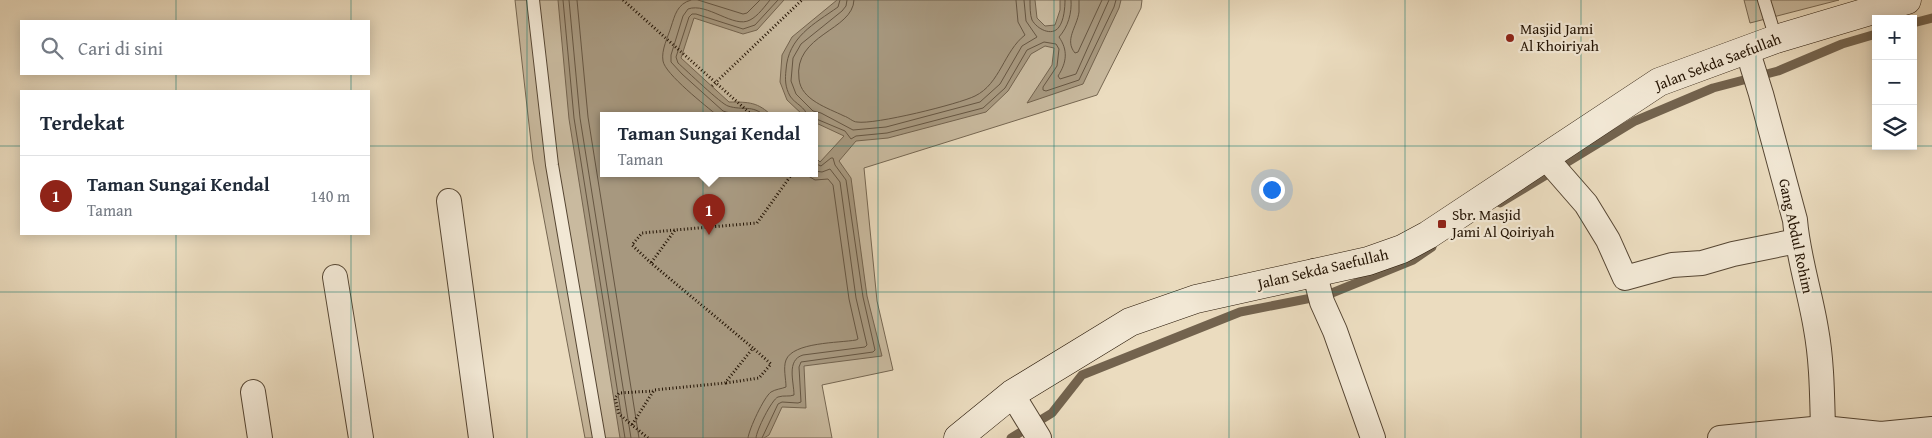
<!DOCTYPE html>
<html lang="id">
<meta charset="utf-8">
<style>
:root{--surface:#fff;--page:#f2f2f3;--text:#1f2937;--muted:#747a83;--line:#e0e1e3;--accent:#8f2418}
body{margin:0;font-family:"Gentium Book Plus",serif;background:var(--page);color:var(--text)}
.controls{position:absolute;right:15px;top:15px;display:grid;overflow:hidden;border-radius:0px;box-shadow:0 2px 12px #0003}
.controls button{width:45px;height:45px;display:grid;place-items:center;padding:0;border:0;border-bottom:1px solid var(--line);background:var(--surface);color:var(--text);font:25px sans-serif}
.you{position:absolute;left:1271px;top:189px;width:18px;height:18px;margin:-12px;border:4px solid #fff;border-radius:50%;background:#1a73e8;box-shadow:0 0 0 8px #1a73e833}
.badge{display:grid;place-items:center;width:32px;height:32px;border-radius:50%;background:var(--accent);color:#fff;font-size:16px;font-weight:700}
.pin{position:absolute;translate:-50% -41px;filter:drop-shadow(0 1px 2px #0008)}
.pin::after{content:'';position:absolute;top:26px;width:18px;height:15px;background:inherit;clip-path:polygon(0 0,100% 0,50% 100%)}
.popup{position:absolute;left:600px;top:112px;width:218px;height:65px;box-sizing:border-box;display:grid;place-content:center;border-radius:0px;background:var(--surface);filter:drop-shadow(0 1px 4px #0005);font-size:16px;white-space:nowrap;color:var(--muted)}
.popup b{font-size:19px;color:var(--text)}
.popup::after{content:'';position:absolute;left:50%;top:100%;margin-left:-10px;border:10px solid transparent;border-top-color:var(--surface)}
.list{margin:0;padding:0;list-style:none}
h2{display:flex;justify-content:space-between;align-items:center;height:65px;margin:0;padding:0 20px;font-size:21px}
h2 small{font-size:16px;font-weight:400;color:var(--muted)}
.list li{display:grid;grid-template-columns:32px 1fr auto;gap:15px;align-items:center;box-sizing:border-box;height:80px;padding:0 20px;border-top:1px solid var(--line)}
.list b{display:block;font-size:19px;white-space:nowrap}
.list p{margin:0;font-size:16px;white-space:nowrap;color:var(--muted)}
.list em{font-size:16px;font-style:normal;color:var(--muted)}
.icon{flex:none;width:28px;height:28px;fill:none;stroke:currentColor;stroke-width:2;stroke-linecap:round;stroke-linejoin:round}
.map{position:relative;flex:none;width:1932px;height:438px;overflow:hidden}
.search{position:absolute;background:var(--surface);box-shadow:0 2px 12px #0003;left:20px;top:20px;width:350px;height:55px;display:flex;align-items:center;gap:12px;box-sizing:border-box;padding:0 18px;border-radius:0px;color:var(--muted);font-size:19px}
.panel{position:absolute;background:var(--surface);box-shadow:0 2px 12px #0003;left:20px;top:90px;width:350px;height:145px;border-radius:0px}
.map>svg:first-child{display:block}
.green{fill:#c9ba9f;stroke:#766752;fill-rule:evenodd}
.water{fill:#a7987f;stroke:#73634e}
.lines{fill:none;stroke-linecap:round;stroke-linejoin:round}
.shore{stroke:#665642;stroke-width:1}
.stream{stroke:#73634e;stroke-width:9}
.lane-casing{stroke:#564633;stroke-width:14}
.street-casing{stroke:#564633;stroke-width:26}
.secondary-casing{stroke:#241404;stroke-width:29}
.path{stroke:#241404;stroke-width:3;stroke-dasharray:1 2.5;stroke-linecap:butt}
.lane{stroke:#f2e8d5;stroke-width:12}
.street{stroke:#f2e8d5;stroke-width:24}
.secondary{stroke:#f2e8d5;stroke-width:28}
.grid{fill:none;stroke:#0f766e;stroke-width:1;stroke-opacity:0.55}
.poi-dot{fill:#8f2418;stroke:#f2e8d5;stroke-width:2}
.labels{text-anchor:middle;stroke-width:4.5;stroke-linejoin:round;paint-order:stroke}
.poi-label{font-size:15px;fill:#241404;stroke:#f2e8d5;text-anchor:start}
.street-label{font-size:15px;fill:#241404;stroke:#f2e8d5}
</style>
<div class="map">
<svg width="1932" height="438" viewBox="0 0 1932 438">
<rect width="100%" height="100%" fill="#ebdcbf"/>
<filter id="stains"><feTurbulence type="fractalNoise" baseFrequency=".004" numOctaves="4"/><feColorMatrix values="0 0 0 0 .2 0 0 0 0 .09 0 0 0 0 .02 0 0 0 .5 -.17"/></filter>
<radialGradient id="worn" r=".72"><stop offset=".6" stop-color="#630" stop-opacity="0"/><stop offset="1" stop-color="#630" stop-opacity=".3"/></radialGradient>
<!-- green -->
<g class="green">
<path d="M515,0H1142L1141,8L1097,95L864,168L877,301L893,370L822,385L832,438H585L533,160ZM604,116H814V174H604Z"/>
<polygon points="1744,0 1839,0 1750,23"/>
</g>
<!-- water -->
<path class="water" d="M558,0H784L757,30L743,34L694,18L681,58L729,102C749,102 758,102 772,116H604V174H814V156L820,162L844,136L814,122V116H804L787,100L780,82L782,55L792,37L837,0H1035L1037,18L1045,26L1055,25L1060,10V0H1121L1119,8L1083,84L1027,103L1052,65L1054,48L1045,46L1031,54L1008,91L986,112L888,138L856,141L839,161L851,178L867,296L882,356L804,366L806,408L782,407L769,435L764,438H620L569,119Z"/>
<g class="lines">
<!-- shore -->
<g class="shore">
<polyline points="563,0 574,118 625,438"/>
<polyline points="569,0 580,118 631,438"/>
<polyline points="577,0 588,117 639,438"/>
<path d="M691,0C677,4 675,15 671,27C668,37 661,50 663,61C665,74 706,106 718,116"/>
<polyline points="698,0 743,14 747,13 760,0"/>
<polyline points="847,0 846,6 842,11 801,44 793,58 791,81 796,94 813,111 821,113 853,130 886,127 980,102 1000,84 1022,46 1037,37 1026,21 1024,0"/>
<path d="M854,0C853,31 793,34 799,79C801,100 828,108 844,116C848,117 853,122 857,122C874,125 959,104 975,96C1000,84 1004,51 1025,35L1018,22L1016,0"/>
<path d="M1030,0C1030,6 1030,15 1032,20C1037,29 1052,37 1059,27C1064,20 1065,8 1065,0"/>
<path d="M1071,0C1072,13 1068,27 1059,37C1068,50 1067,62 1058,76L1060,79L1076,74L1109,0"/>
<path d="M1079,0C1079,4 1079,8 1079,12C1077,27 1064,40 1075,53L1078,52L1102,0"/>
<path d="M754,116C744,112 733,115 723,111L682,74L671,62V55L683,16L688,9C707,2 734,29 750,20C758,16 765,6 770,0"/>
<path d="M765,116C752,104 743,111 728,106C721,104 686,70 678,63L676,57L689,17L692,14H696L743,29L755,25L778,0"/>
<path d="M807,116C806,107 795,104 790,96C785,87 785,79 786,70C788,37 814,24 838,7L840,0"/>
<polyline points="814,118 845,131 851,139 856,136 887,133 983,108 1005,88 1027,50 1044,42 1056,44 1059,49 1057,66 1043,87 1043,90 1046,91 1079,80 1114,7 1116,0"/>
<path d="M748,438C749,429 764,397 771,392C776,389 781,389 786,387C786,379 783,368 786,360C793,342 839,343 856,340L858,339L849,299L833,185L828,179L815,180L805,174"/>
<path d="M756,438C756,431 772,399 778,397C784,395 789,397 794,395C794,382 786,360 803,355L865,347L867,345L856,298L840,182L830,169L822,172L814,171"/>
<polyline points="762,438 778,404 782,402 798,403 801,402 799,367 801,362 873,352 875,350 863,297 846,180 835,165 833,158 831,158 821,166 814,163"/>
</g>
<!-- stream -->
<g class="stream">
<polyline points="1913,23 1932,18"/>
<polyline points="1500,203 1635,121 1713,88 1778,71 1842,44 1876,34"/>
<polyline points="1011,438 1052,413 1082,375 1240,312 1327,295 1413,260 1432,247"/>
</g>
<!-- lane casing -->
<g class="lane-casing">
<g id="lane">
<polyline points="533,0 552,165 599,438"/>
<polyline points="1764,0 1776,39"/>
</g>
</g>
<!-- street casing -->
<g class="street-casing">
<g id="street">
<path d="M1747,49L1761,94L1795,220C1798,257 1810,292 1816,329C1822,362 1822,395 1823,428"/>
<polyline points="1545,157 1586,204 1608,240 1625,278 1672,265 1702,263 1733,254 1797,241"/>
<polyline points="449,201 481,438"/>
<polyline points="1314,271 1322,302 1335,331 1373,438"/>
<polyline points="335,277 361,438"/>
<polyline points="253,392 260,438"/>
<polyline points="1012,394 1039,438"/>
<polyline points="1720,438 1823,428 1881,434 1932,429"/>
</g>
</g>
<!-- secondary casing -->
<g class="secondary-casing">
<polyline id="secondary" points="958,438 1012,394 1130,322 1196,299 1368,261 1402,249 1428,235 1659,82 1776,39 1907,0"/>
</g>
<!-- path -->
<g class="path">
<polyline points="623,0 753,116"/>
<polyline points="712,86 802,0"/>
<polyline points="651,263 632,245 642,233 675,230"/>
<polyline points="726,383 759,378 771,364 753,348"/>
<polyline points="632,425 619,414 615,398 619,393 653,391"/>
<polyline points="648,438 632,425 654,390 725,383 753,348 651,263 675,230 757,223 792,174"/>
</g>
<!-- lane -->
<use href="#lane" class="lane"/>
<!-- street -->
<use href="#street" class="street"/>
<!-- secondary -->
<use href="#secondary" class="secondary"/>
</g>
<!-- grid -->
<path class="grid" d="M176,0V21M351,0V21M527,0V438M703,0V438M878,0V438M1054,0V438M1229,0V438M1405,0V438M1581,0V438M1756,0V438M176,74V91M351,74V91M0,146H21M369,146H1876M1913,146H1932M176,234V438M351,234V438M0,292H1932"/>
<!-- markers -->
<g class="poi-dot">
<circle cx="1510" cy="38" r="5"/>
<rect x="1437" y="219" width="10" height="10" rx="2.5"/>
</g>
<g class="labels">
<!-- poi labels -->
<g class="poi-label">
<text x="1520" y="34">Masjid Jami<tspan x="1520" dy="17">Al Khoiriyah</tspan></text>
<text x="1452" y="220">Sbr. Masjid<tspan x="1452" dy="17">Jami Al Qoiriyah</tspan></text>
</g>
<!-- street labels -->
<g class="street-label">
<text transform="translate(1718 62) rotate(-21)" y="5">Jalan Sekda Saefullah</text>
<text transform="translate(1796 236) rotate(78)" y="5">Gang Abdul Rohim</text>
<text transform="translate(1323 269) rotate(-13)" y="5">Jalan Sekda Saefullah</text>
</g>
</g>
<rect width="100%" height="100%" filter="url(#stains)"/>
<rect width="100%" height="100%" fill="url(#worn)"/>
</svg>
<div class="controls">
<button>+</button>
<button>−</button>
<button><svg class="icon" aria-label="layers" viewBox="0 0 24 24"><path d="M12 4l9 5-9 5-9-5zM3 14l9 5 9-5"/></svg></button>
</div>
<div class="you"></div>
<div class="pin badge" style="left:709px;top:235px">1</div>
<div class="popup"><b>Taman Sungai Kendal</b>Taman</div>
<div class="search"><svg class="icon" aria-label="search" viewBox="0 0 24 24"><circle cx="10" cy="10" r="6"/><path d="M15 15l6 6"/></svg>Cari di sini</div>
<section class="panel">
<h2>Terdekat<small></small></h2>
<ul class="list">
<li><span class="badge">1</span><div><b>Taman Sungai Kendal</b><p>Taman</p></div><em>140 m</em></li>
</ul>
</section>
</div>
